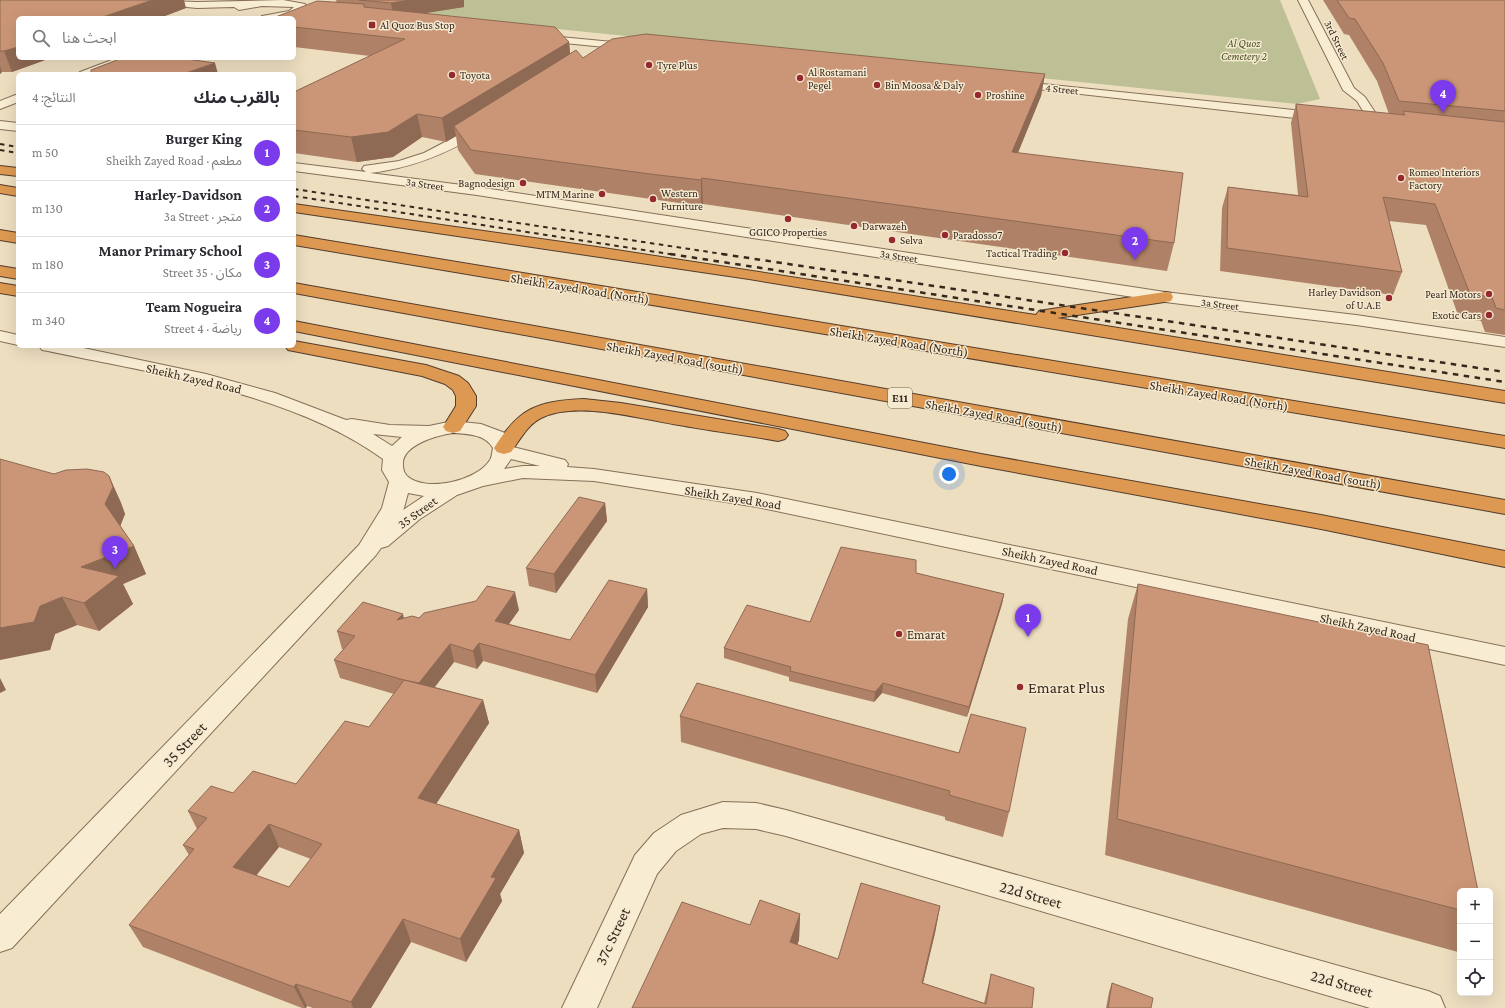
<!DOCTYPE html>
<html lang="ar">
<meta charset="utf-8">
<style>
:root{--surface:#fff;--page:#f7f7f7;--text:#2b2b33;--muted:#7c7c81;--line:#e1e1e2;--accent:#7c3aed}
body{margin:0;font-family:"Crimson Pro","Noto Sans Arabic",serif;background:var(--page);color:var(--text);direction:rtl}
.controls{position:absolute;right:12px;bottom:12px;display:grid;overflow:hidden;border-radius:6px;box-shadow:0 4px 16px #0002}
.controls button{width:36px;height:36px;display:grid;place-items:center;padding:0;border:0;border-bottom:1px solid var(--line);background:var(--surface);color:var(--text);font:20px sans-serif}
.you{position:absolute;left:949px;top:474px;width:14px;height:14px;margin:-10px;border:3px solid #fff;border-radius:50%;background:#1a73e8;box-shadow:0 0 0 6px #1a73e833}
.badge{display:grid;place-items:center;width:26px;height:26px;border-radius:50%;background:var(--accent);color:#fff;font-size:13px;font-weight:700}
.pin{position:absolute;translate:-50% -33px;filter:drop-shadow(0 1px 2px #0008)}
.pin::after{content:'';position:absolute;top:21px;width:14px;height:12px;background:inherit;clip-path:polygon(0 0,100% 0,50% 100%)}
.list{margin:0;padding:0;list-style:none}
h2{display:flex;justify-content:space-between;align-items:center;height:52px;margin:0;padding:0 16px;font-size:17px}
h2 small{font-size:13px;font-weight:400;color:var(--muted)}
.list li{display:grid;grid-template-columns:26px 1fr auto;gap:12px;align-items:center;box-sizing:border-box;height:56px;padding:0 16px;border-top:1px solid var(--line)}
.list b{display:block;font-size:15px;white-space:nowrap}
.list p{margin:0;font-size:13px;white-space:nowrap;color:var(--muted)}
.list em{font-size:13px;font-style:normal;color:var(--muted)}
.icon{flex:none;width:22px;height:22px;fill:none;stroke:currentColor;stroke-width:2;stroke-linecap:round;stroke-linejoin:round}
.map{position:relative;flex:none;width:1505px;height:1008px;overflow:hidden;direction:ltr}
.search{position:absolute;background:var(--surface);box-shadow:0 4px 16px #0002;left:16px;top:16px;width:280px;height:44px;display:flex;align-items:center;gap:10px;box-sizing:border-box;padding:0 14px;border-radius:6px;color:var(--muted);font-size:15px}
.panel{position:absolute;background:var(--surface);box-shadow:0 4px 16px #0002;left:16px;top:72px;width:280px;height:276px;border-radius:6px;direction:rtl}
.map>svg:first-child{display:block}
.cemetery{fill:#bcc094}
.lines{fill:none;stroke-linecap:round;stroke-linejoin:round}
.minor-casing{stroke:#866f58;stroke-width:2}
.highway-casing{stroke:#543d2d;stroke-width:2}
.minor{fill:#f8ecd3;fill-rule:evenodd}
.highway{fill:#dd9951;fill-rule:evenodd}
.rail-far1{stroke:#36281d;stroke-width:2;stroke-dasharray:4.5 4.5;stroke-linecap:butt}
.rail{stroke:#36281d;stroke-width:2.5;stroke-dasharray:5.5 5.5;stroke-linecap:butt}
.wall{fill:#af8166;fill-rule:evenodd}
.shaded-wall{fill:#8e6953}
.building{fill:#cb9677;stroke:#8e6953;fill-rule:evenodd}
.poi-dot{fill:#95292e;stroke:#f5e9d0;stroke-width:1.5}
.labels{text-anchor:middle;stroke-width:3;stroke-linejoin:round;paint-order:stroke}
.far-poi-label{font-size:11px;fill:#36281d;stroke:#f5e9d0;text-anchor:start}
.far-street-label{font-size:11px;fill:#36281d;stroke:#f5e9d0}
.far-park-label{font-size:11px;font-style:italic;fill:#485224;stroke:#f5e9d0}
.shield{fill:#f5e9d0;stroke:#6f6253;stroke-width:1}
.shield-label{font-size:12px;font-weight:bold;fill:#36281d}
.street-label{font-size:13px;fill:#36281d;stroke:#f5e9d0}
.poi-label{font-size:13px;fill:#36281d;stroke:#f5e9d0;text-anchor:start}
.near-poi-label{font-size:16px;fill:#36281d;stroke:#f5e9d0;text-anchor:start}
.near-street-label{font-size:16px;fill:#36281d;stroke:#f5e9d0}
</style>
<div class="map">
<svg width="1505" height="1008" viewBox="0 0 1505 1008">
<rect width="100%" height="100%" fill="#eddec0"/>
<!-- cemetery -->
<polygon class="cemetery" points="338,0 1280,0 1320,99 1297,104 339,7 335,1"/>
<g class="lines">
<!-- minor casing -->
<g class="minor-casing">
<g id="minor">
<polygon points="140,0 197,2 283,0 305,4 307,7 292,16 260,18 262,16 289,11 294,7 262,6 239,10 234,7 197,8 145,3"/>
<polygon points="1298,0 1308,0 1354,88 1365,97 1382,123 1380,126 1372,126 1357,101 1343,90"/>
<polygon points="539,35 634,44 639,47 634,50 535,40 534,38 535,36"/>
<polygon points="117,58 132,58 131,60 94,74 78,74 80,72"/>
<polygon points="1013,81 1322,113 1328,117 1322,121 1009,86 1007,84 1009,82"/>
<polygon points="18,94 18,102 0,109 0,101"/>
<polygon points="0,121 18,123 18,131 0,129"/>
<path d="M483,122L489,126L487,129C451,152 414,168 370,173L477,187L1165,292L1356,315L1505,337V347L1356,325L1165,302L477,195L294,171V163L366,172L362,169L364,166L399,161L424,153Z"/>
<polygon points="0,331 18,335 18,345 0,341"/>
<path d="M39,346H74L206,374L275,393L346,420L352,419L390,425L429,426L453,421L481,424L505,433L513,447L565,460L568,464L567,467L594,469L757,493L1505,647V665L757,507L594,481L523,478L483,486L457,495L420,519L388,546L381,548L376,555L12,948L0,952V914L359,545L382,508L389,482L382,470L383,459C292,393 156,374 48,351L42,350ZM453,433C468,434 485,434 493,448C492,452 492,457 490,460C477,481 426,493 407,476C404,473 403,469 403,465C401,445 438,435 453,433ZM373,434L402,437L392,446ZM511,459L540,466H523L504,469ZM408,493L424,496L403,510L404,508Z"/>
<polygon points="723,802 756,803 786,810 1428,991 1440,996 1445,1008 1370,1008 786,836 756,829 723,828 701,834 676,851 657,874 597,1008 562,1008 635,855 654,833 681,815"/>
</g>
</g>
<!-- highway casing -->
<g class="highway-casing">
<g id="highway">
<polygon points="0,166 18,168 18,176 0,174"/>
<polygon points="0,185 18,188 18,196 0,193"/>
<polygon points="294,204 597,247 1036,315 1039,311 1045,310 1165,292 1171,293 1173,297 1171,301 1057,318 1505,391 1505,403 749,279 294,212"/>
<polygon points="0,230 18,233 18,243 0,240"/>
<polygon points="294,235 1505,436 1505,448 294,245"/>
<polygon points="0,266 18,269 18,279 0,276"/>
<polygon points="0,283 18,286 18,296 0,293"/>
<polygon points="294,283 1505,500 1505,514 294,293"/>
<polygon points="294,321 981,454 1321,515 1505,551 1505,567 1321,529 981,466 294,331"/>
<polygon points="294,341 426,365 459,376 468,383 476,396 476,406 460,431 453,433 446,431 443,427 456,406 456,396 453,390 445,384 422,376 288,350 285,346 294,346"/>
<path d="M584,399L621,403L778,429L785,431L788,435L785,439L778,441C745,435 712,431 679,425C640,419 577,400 541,418C527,425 520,440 511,452L504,454L497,452L494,448C519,408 537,401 584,399Z"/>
</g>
</g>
<!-- minor -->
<use href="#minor" class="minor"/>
<!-- highway -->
<use href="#highway" class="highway"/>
<!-- rail-far1 -->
<g class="rail-far1">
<polyline points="0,144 18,147"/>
<polyline points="0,150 18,153"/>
<polyline points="294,189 729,255"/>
<polyline points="294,196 676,255"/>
</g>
<!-- rail -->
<g class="rail">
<polyline points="670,254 1505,382"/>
<polyline points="722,254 1505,372"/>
</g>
</g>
<!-- wall -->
<g class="wall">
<polygon points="0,0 186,8 12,72 2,72 0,74"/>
<polygon points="336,0 464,0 464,7 425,13 569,42 570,54 583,58 1045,74 1041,96 1018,153 1174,243 1167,271 703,204 701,206 651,199 475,174 458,150 456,136 446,142 422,137 393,157 357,162 294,153 294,92 370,56 294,47 294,18 337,2"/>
<polygon points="1323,0 1505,0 1505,335 1485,332 1481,321 1459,318 1426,225 1389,221 1402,272 1393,295 1220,271 1222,208 1228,187 1298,195 1291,123 1296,104 1389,114 1377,81 1349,35 1344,34"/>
<polygon points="54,474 109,476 121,503 125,514 120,526 134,546 146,574 123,584 133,604 99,631 77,625 55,634 50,650"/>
<polygon points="605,503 607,521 556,593 529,586 526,568"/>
<polygon points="916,573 1004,594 1002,604 967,717 882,693 874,702 789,681 789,677 724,658 724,648 810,622"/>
<polygon points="1138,584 1460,891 1460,948 1458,952 1105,855 1128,619"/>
<path d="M647,589L648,607L597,693L483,661L477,669L454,662L435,687L483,700L489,723L436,804L519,830L524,853L500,894L502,901L466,962L411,942L371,1008H313L307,1006L306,1008H302L143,947L129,925L189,855L183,845L197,829L188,811L233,793L296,784L369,727L394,694L340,678L334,660L344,649H342L337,631L404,618H419L519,610L509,624L570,640ZM279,847L311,859L289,887L256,876Z"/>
<polygon points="697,683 1009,812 1003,837 945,820 945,817 681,742 680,716"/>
<polygon points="940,906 935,933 923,983 984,1003 991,974 1032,1008 632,1008 750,925 800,914 799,940 797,945 838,959"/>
<polygon points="1112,983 1151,1008 1106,1008 1109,992"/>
</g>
<!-- shaded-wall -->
<g class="shaded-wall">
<polygon points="152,0 184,0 186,8 160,18 100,18"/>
<polygon points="410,0 464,0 464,7 394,18 391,3"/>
<polygon points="569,42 571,63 454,126 456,136 446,142 442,118"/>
<polygon points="18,47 18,58 51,58 12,72 4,51"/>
<polygon points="215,63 218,74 183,74"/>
<polygon points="0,66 2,72 0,74"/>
<polygon points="1045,74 1041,96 1008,177 1012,152"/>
<polygon points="417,114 422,137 393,157 357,162 351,137"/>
<polygon points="702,178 703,204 701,206 701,180"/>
<polygon points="109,476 121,503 125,514 118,532 105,504"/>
<polygon points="605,503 607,521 556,593 554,574"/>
<polygon points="134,546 146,574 123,584 133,604 99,631 84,603 81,567"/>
<polygon points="647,589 648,607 597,693 595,675"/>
<polygon points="515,592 519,610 498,639 495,621"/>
<polygon points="1004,594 1002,604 967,717 969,707"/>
<polygon points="62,597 77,625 55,634 50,650 0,660 0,628 40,606"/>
<polygon points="403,614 407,632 397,620"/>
<polygon points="479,643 483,661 477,669 473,651"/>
<polygon points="450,644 454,662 423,702 418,684"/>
<polygon points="0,678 6,690 0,693"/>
<polygon points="883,683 882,693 874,702 875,692"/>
<polygon points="483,700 489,723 425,821 418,798"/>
<polygon points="269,824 279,847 244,890 233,867"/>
<polygon points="519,830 524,853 500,894 502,901 466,962 460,939 491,877"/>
<polygon points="940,906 935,933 917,1008 922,983"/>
<polygon points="800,914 799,940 789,969 790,942"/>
<polygon points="403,919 411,942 371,1008 353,1008 351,1002"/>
<polygon points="296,984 307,1006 306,1008 305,1008 294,987"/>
</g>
<!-- building -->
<g class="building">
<polygon points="0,0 152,0 100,18 18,18 18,47 4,51 0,51"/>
<polygon points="359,0 410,0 391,3"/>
<polygon points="1337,0 1505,0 1505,111 1399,101 1383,63 1355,19 1349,18"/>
<polygon points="317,1 364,4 364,7 555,27 569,42 442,118 417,114 388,132 351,137 294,130 294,92 405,39 294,27 294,18 273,18"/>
<polygon points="646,34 1045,74 1012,152 1183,173 1174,243 702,178 701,180 650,174 471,150 454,126 576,50 583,58 612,39"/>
<polygon points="122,58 180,58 215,63 183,74 91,74 91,70"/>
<polygon points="1296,104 1405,115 1403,111 1505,122 1505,310 1496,308 1492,297 1470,294 1435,204 1383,197 1402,272 1227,248 1228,187 1308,197"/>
<polygon points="0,459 54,474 66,470 87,469 104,472 109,476 113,487 105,504 134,546 81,567 119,576 84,603 62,597 40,606 34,622 0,628"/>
<polygon points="579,497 605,503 554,574 526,568"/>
<polygon points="841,547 916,560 916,573 1004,594 969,707 883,683 875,692 790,671 791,667 724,648 747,605 810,622"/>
<polygon points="609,580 647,589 595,675 479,643 473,651 450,644 419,683 404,680 334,660 355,636 337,631 363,602 403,614 397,620 412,616 419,618 424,613 476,601 487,586 515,592 495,621 570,640"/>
<polygon points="1138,584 1428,645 1478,891 1460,891 1460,910 1117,819"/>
<path d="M404,680L483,700L418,798L519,830L491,877L496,878L460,939L403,919L351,1002L296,984L294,987L129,925L194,849L183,845L207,818L188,811L211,786L233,793L253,771L296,784L345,721L369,727ZM269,824L322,844L289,887L233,867Z"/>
<polygon points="697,683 959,753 971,714 1026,728 1009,812 949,795 950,791 680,716"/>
<polygon points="861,883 940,906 922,983 986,1004 991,974 1034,988 1032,1008 632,1008 682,902 750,925 760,900 800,914 790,942 838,959"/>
<polygon points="1112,983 1153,998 1151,1008 1108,1008"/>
</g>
<!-- markers -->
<g class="poi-dot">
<rect x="368" y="21" width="8" height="8" rx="2"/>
<circle cx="649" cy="65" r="4"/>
<circle cx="452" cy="75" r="4"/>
<circle cx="800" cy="78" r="4"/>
<circle cx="877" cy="85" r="4"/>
<circle cx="978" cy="95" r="4"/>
<circle cx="1401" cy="178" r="4"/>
<circle cx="523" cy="183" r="4"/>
<circle cx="602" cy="194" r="4"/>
<circle cx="653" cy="199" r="4"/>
<circle cx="788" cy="219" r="4"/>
<circle cx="854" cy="226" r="4"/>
<circle cx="945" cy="235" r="4"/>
<circle cx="892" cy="240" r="4"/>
<circle cx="1065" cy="253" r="4"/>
<circle cx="1489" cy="294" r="4"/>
<circle cx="1389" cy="298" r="4"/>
<circle cx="1489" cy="315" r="4"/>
<circle cx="899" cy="634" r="4"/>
<circle cx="1020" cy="687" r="4"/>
</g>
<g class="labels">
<!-- far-poi labels -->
<g class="far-poi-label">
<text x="380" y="29">Al Quoz Bus Stop</text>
<text x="657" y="69">Tyre Plus</text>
<text x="808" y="76">Al Rostamani<tspan x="808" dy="13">Pegel</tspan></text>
<text x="460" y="79">Toyota</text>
<text x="885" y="89">Bin Moosa &amp; Daly</text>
<text x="986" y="99">Proshine</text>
<text x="1409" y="176">Romeo Interiors<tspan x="1409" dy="13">Factory</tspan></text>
<text x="515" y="187" text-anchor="end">Bagnodesign</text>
<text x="661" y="197">Western<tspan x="661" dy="13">Furniture</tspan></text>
<text x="594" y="198" text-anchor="end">MTM Marine</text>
<text x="862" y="230">Darwazeh</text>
<text x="788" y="236" text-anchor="middle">GGICO Properties</text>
<text x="953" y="239">Paradosso7</text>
<text x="900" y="244">Selva</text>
<text x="1057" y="257" text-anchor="end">Tactical Trading</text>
<text x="1381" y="296" text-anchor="end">Harley Davidson<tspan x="1381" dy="13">of U.A.E</tspan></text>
<text x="1481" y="298" text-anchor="end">Pearl Motors</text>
<text x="1481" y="319" text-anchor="end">Exotic Cars</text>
</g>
<!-- far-street labels -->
<g class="far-street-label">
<text transform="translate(1337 40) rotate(64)" y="4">3rd Street</text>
<text transform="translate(1062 89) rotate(6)" y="4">4 Street</text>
<text transform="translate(425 184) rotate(8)" y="4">3a Street</text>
<text transform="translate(899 256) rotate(9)" y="4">3a Street</text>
<text transform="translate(1220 304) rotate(7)" y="4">3a Street</text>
</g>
<!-- far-park labels -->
<g class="far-park-label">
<text x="1244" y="47">Al Quoz<tspan x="1244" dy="13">Cemetery 2</tspan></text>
</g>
<!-- shield labels -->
<rect class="shield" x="888" y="388" width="24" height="20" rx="3"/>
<g class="shield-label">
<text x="900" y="402">E11</text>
</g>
<!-- street labels -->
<g class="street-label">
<text transform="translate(580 288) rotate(9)" y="5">Sheikh Zayed Road (North)</text>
<text transform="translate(899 341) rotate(9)" y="5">Sheikh Zayed Road (North)</text>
<text transform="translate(675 357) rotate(10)" y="5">Sheikh Zayed Road (south)</text>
<text transform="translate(194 378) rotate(13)" y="5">Sheikh Zayed Road</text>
<text transform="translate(1219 395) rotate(9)" y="5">Sheikh Zayed Road (North)</text>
<text transform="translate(994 415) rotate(10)" y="5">Sheikh Zayed Road (south)</text>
<text transform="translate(1313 472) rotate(10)" y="5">Sheikh Zayed Road (south)</text>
<text transform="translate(733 497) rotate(9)" y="5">Sheikh Zayed Road</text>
<text transform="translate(417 512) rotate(-36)" y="5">35 Street</text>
<text transform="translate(1050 560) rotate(12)" y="5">Sheikh Zayed Road</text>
<text transform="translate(1368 627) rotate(12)" y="5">Sheikh Zayed Road</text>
</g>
<!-- poi labels -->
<g class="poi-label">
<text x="907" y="639">Emarat</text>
</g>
<!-- near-poi labels -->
<g class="near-poi-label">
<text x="1028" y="693">Emarat Plus</text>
</g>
<!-- near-street labels -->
<g class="near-street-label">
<text transform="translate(184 744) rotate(-46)" y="6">35 Street</text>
<text transform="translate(1031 894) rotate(16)" y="6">22d Street</text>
<text transform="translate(612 936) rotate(-65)" y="6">37c Street</text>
<text transform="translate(1342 983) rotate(16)" y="6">22d Street</text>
</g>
</g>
</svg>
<div class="controls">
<button>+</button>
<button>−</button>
<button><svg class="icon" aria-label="locate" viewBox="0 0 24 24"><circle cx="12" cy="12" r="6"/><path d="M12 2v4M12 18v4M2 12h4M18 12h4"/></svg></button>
</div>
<div class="you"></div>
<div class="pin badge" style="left:1028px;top:637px">1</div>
<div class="pin badge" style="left:1135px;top:260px">2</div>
<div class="pin badge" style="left:115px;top:569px">3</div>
<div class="pin badge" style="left:1443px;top:113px">4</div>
<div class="search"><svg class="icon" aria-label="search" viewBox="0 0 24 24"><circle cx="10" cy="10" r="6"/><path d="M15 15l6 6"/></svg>ابحث هنا</div>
<section class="panel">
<h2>بالقرب منك<small>النتائج: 4</small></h2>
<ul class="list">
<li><span class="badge">1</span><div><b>Burger King</b><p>مطعم · Sheikh Zayed Road</p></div><em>50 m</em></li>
<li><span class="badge">2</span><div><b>Harley-Davidson</b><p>متجر · 3a Street</p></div><em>130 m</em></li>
<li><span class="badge">3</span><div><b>Manor Primary School</b><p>مكان · 35 Street</p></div><em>180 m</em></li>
<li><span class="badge">4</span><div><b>Team Nogueira</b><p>رياضة · 4 Street</p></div><em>340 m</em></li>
</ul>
</section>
</div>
